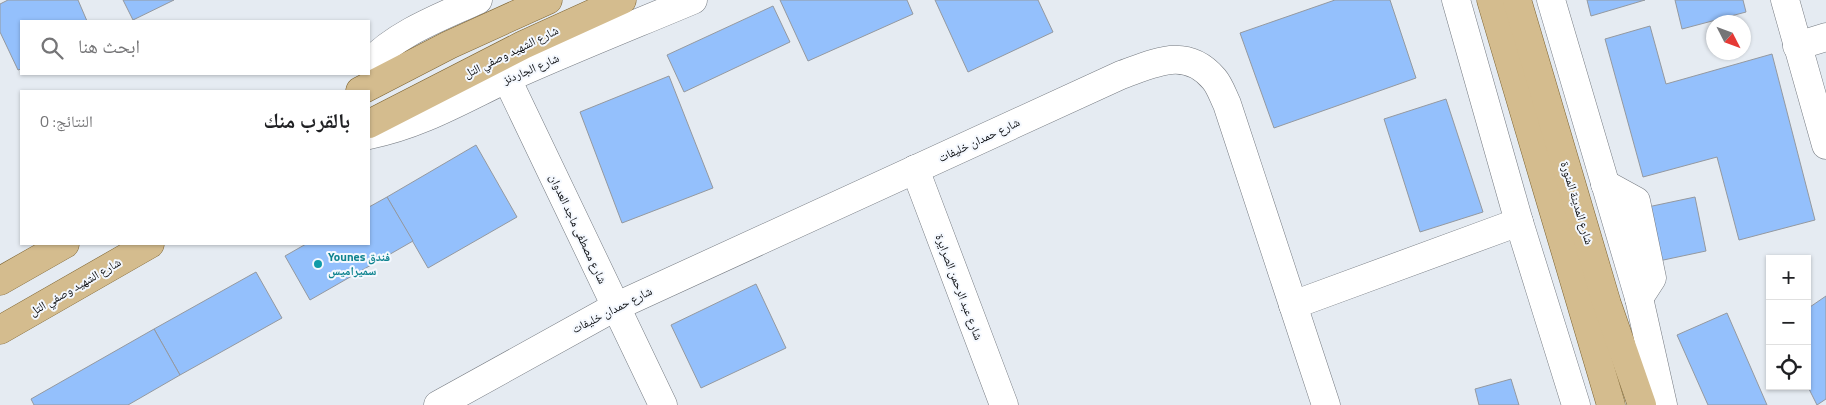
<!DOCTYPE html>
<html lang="ar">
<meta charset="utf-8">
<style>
:root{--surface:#fff;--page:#f2f2f2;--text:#202124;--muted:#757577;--line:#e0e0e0}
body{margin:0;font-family:"Titillium Web","Noto Naskh Arabic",sans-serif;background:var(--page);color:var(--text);direction:rtl}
.controls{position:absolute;right:15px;bottom:15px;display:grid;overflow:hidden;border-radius:0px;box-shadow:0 1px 4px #0004}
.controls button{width:45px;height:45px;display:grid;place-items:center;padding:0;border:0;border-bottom:1px solid var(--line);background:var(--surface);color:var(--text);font:25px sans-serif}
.compass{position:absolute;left:1706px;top:15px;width:45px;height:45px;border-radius:50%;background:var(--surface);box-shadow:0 1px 4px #0004;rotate:132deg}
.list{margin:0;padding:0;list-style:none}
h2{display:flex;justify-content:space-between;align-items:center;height:65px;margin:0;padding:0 20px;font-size:21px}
h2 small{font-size:16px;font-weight:400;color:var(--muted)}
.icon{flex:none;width:28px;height:28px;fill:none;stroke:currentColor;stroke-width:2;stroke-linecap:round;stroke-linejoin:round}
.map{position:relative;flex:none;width:1826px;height:405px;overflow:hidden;direction:ltr}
.search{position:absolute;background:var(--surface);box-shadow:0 1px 4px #0004;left:20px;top:20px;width:350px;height:55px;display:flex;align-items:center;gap:12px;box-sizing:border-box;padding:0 18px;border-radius:0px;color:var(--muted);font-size:19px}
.panel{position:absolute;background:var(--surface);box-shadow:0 1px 4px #0004;left:20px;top:90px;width:350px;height:155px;border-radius:0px;direction:rtl}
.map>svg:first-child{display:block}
.building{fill:#94c0fc;stroke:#9499a0}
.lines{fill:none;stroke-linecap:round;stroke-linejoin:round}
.minor-casing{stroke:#767b82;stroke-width:29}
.major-casing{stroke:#7b6230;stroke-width:29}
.minor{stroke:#fff;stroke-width:28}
.major{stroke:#d4bc8e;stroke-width:28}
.culture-dot{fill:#0f9aa8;stroke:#f4f8fe;stroke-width:2}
.labels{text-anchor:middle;stroke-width:4;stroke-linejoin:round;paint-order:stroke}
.street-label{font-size:12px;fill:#0a0c0f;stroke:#f4f8fe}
.culture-label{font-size:12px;font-weight:bold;fill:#0d838f;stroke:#f4f8fe;text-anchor:start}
</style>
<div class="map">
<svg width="1826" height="405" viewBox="0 0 1826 405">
<rect width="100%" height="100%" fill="#e5ebf2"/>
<!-- building -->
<g class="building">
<polygon points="8,0 78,0 87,21 21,21 21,69 18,70 0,32 0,4"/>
<polygon points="123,0 174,0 133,20"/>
<polygon points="780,0 907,0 913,14 808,61"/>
<polygon points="935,0 1038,0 1053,32 968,72"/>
<polygon points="1335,0 1390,0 1416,78 1274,128 1240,33"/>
<polygon points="1587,0 1645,0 1591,16"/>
<polygon points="1675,0 1743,0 1746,12 1682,29"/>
<polygon points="773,6 790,42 684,92 667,55"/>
<polygon points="1650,26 1666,84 1772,54 1815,220 1739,240 1717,157 1643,177 1605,39"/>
<polygon points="669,76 713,188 622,223 580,112"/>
<polygon points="1446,99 1483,212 1420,232 1384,119"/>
<polygon points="476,145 517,217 428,268 387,197"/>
<polygon points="387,197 413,241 310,300 285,256 306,244 369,244 369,207"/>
<polygon points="1695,197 1706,251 1654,262 1643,208"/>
<polygon points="256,272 282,318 180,375 154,329"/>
<polygon points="756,284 786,348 701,388 671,325"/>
<polygon points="1826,296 1826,399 1817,405 1807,385 1807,309"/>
<polygon points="1727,313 1767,405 1708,405 1677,335"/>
<polygon points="154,329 180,375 128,405 34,405 31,399"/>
<polygon points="1511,379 1519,405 1479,405 1475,389"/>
</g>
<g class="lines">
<!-- minor casing -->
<g class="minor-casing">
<g id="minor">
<polyline points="1456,0 1519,222 1576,405"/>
<polyline points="1551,0 1639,298 1663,405"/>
<polyline points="1785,0 1826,145"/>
<polyline points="1797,46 1826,37"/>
<path d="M369,63C397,33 441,17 478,0"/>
<polyline points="507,79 663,405"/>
<path d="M369,135C419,125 460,101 506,79C568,51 631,26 693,0"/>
<polyline points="915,169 1004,405"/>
<polyline points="1605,184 1636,201 1652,278 1639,298"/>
<polyline points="1293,305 1519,222"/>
<path d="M438,405L615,307L1121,75C1155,63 1186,46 1214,79C1220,86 1223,96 1227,104L1326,405"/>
</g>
</g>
<!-- major casing -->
<g class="major-casing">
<g id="major">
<polyline points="1491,0 1611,405"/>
<polyline points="1517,0 1607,304 1642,405"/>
<polyline points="360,91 449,45 548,0"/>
<polyline points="369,124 523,45 622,0"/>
<polyline points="0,281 65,244"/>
<polyline points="0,330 150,244"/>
</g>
</g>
<!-- minor -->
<use href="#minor" class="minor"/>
<!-- major -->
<use href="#major" class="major"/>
</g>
<!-- markers -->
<circle class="culture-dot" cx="318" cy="264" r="5"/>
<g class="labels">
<!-- street labels -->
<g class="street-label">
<text transform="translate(511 52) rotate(-26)" y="4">شارع الشهيد وصفي التل</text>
<text transform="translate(531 69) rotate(-23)" y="4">شارع الجاردنز</text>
<text transform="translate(979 140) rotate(-25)" y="4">شارع حمدان خليفات</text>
<text transform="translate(1577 203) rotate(73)" y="4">شارع المدينة المنورة</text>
<text transform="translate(578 229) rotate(65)" y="4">شارع مصطفى ماجد العدوان</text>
<text transform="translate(75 287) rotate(-30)" y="4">شارع الشهيد وصفي التل</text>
<text transform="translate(959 287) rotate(69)" y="4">شارع عبد الرحمن الصرايرة</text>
<text transform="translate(612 310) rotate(-27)" y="4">شارع حمدان خليفات</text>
</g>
<!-- culture labels -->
<g class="culture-label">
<text x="328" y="261">Younes فندق<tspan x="328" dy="14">سميراميس</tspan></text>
</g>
</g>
</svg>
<div class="controls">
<button>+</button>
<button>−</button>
<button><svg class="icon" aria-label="locate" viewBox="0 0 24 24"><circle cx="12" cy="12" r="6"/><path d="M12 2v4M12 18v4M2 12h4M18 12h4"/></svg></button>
</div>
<svg class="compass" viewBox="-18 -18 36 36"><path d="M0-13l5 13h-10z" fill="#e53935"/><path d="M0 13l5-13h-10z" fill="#757577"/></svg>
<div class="search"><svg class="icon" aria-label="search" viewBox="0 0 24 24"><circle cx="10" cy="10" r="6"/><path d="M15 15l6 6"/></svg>ابحث هنا</div>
<section class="panel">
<h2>بالقرب منك<small>النتائج: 0</small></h2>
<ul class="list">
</ul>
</section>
</div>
